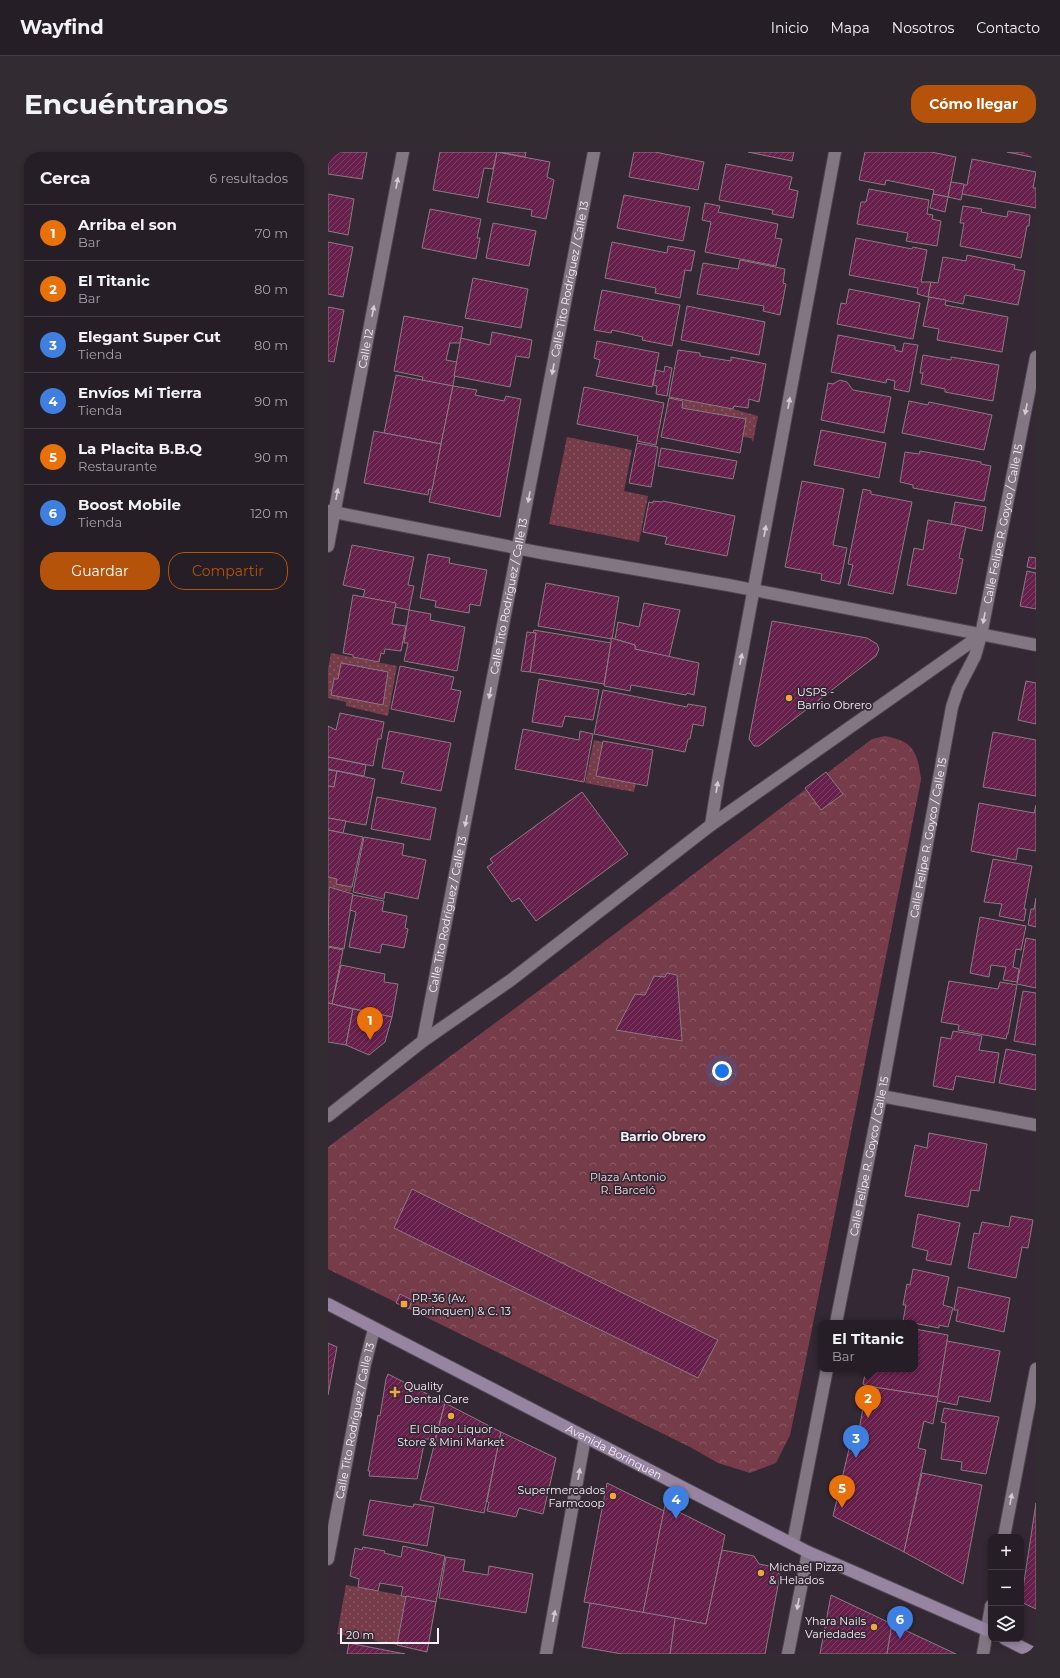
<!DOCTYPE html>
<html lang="es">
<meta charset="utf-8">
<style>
:root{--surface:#261e26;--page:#322b32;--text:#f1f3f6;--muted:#a4a2a7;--line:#423c43;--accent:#b45309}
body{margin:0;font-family:Montserrat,sans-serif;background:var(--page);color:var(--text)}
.controls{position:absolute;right:12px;bottom:12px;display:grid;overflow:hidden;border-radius:8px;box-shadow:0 2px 6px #0003}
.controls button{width:36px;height:36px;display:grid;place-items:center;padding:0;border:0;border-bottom:1px solid var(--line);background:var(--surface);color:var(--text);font:20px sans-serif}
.scale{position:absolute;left:12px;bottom:10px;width:99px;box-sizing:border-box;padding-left:4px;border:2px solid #f7f0f7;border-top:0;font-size:11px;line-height:14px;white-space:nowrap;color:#f7f0f7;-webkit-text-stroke:3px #332833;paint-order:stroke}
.you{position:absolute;left:394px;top:919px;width:14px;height:14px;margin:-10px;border:3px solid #fff;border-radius:50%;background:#1a73e8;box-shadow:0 0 0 6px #1a73e833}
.badge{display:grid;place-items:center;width:26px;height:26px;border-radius:50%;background:var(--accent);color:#fff;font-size:13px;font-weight:700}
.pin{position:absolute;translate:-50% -33px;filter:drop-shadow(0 1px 2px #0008)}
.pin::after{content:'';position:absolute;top:21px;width:14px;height:12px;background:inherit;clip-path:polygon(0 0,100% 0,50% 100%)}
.popup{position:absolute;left:490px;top:1168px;width:100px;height:52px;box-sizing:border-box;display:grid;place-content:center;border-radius:8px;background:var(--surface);filter:drop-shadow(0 1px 3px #0005);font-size:13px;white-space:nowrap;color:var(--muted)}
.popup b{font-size:15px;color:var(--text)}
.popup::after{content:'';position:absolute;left:50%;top:100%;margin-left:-8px;border:8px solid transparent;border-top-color:var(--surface)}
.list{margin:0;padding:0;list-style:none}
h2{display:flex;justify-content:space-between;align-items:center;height:52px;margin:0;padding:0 16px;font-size:17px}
h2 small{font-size:13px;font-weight:400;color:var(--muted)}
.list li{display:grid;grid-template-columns:26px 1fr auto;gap:12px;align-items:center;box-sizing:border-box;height:56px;padding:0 16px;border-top:1px solid var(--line)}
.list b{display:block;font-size:15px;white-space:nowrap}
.list p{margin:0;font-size:13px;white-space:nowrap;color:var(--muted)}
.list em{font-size:13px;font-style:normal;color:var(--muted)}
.actions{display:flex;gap:8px;padding:12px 16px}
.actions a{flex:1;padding:9px 0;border:1px solid var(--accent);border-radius:16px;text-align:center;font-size:14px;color:var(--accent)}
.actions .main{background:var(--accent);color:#fff}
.icon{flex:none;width:22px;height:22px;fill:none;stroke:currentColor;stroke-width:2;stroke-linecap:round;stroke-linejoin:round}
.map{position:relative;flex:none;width:708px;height:1502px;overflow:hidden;border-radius:16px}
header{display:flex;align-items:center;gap:24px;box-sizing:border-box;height:56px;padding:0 20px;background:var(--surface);border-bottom:1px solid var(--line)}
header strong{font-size:19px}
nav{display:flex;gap:22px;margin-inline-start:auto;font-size:14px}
.intro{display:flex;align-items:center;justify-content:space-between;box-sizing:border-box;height:96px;padding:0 24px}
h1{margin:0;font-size:28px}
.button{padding:10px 18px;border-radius:16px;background:var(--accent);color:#fff;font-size:14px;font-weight:700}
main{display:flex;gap:24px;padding:0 24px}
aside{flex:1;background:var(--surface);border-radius:16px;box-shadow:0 2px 6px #0003}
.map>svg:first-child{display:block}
.grass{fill:url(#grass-dots)}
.park{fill:url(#park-crowns)}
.building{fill:url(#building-hatch);stroke:#8c7a83}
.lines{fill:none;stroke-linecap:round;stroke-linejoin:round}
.street-casing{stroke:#4f4650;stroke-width:14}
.secondary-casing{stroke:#4f4650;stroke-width:14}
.street{stroke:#837683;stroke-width:12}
.secondary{stroke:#9684a1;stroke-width:12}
.oneway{fill:#d4cbd4}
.poi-dot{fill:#f2a541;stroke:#332833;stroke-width:1.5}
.labels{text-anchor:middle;stroke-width:3.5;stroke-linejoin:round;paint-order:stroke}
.street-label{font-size:11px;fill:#f7f0f7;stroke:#332833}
.poi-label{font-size:11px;fill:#f7f0f7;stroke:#332833;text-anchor:start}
.park-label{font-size:11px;fill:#f7dde1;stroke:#332833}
.neighbourhood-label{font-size:12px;font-weight:bold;fill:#f7f0f7;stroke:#332833}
</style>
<header>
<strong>Wayfind</strong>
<nav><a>Inicio</a><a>Mapa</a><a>Nosotros</a><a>Contacto</a></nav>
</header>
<div class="intro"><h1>Encuéntranos</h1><a class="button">Cómo llegar</a></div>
<main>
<aside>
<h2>Cerca<small>6 resultados</small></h2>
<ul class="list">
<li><span class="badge" style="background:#e8710a">1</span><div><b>Arriba el son</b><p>Bar</p></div><em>70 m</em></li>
<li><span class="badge" style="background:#e8710a">2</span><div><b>El Titanic</b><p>Bar</p></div><em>80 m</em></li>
<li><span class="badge" style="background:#3f7fe0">3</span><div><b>Elegant Super Cut</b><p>Tienda</p></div><em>80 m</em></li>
<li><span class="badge" style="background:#3f7fe0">4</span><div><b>Envíos Mi Tierra</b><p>Tienda</p></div><em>90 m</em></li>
<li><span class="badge" style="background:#e8710a">5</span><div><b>La Placita B.B.Q</b><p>Restaurante</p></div><em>90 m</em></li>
<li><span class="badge" style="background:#3f7fe0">6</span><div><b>Boost Mobile</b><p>Tienda</p></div><em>120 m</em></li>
</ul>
<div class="actions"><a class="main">Guardar</a><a>Compartir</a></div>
</aside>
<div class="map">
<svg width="708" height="1502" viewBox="0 0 708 1502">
<defs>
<pattern id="grass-dots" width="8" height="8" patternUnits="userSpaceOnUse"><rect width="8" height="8" fill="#763c49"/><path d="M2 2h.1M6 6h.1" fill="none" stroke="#8a5864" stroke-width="1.8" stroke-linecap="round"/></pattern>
<pattern id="park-crowns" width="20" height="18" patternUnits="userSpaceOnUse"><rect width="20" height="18" fill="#763c49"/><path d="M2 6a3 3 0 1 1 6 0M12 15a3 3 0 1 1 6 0" fill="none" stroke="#8a5864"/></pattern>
<pattern id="building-hatch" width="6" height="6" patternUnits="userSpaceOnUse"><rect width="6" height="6" fill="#66204b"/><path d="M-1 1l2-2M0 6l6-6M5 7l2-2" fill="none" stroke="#7d4166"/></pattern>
</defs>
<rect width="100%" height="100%" fill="#332833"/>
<!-- grass -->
<g class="grass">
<polygon points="356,248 405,257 430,264 425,290 423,286 415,285 418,267 354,256"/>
<polygon points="239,285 304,298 296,339 320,344 311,390 221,372"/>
<polygon points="3,501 69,514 60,564 18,554 18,550 0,546 0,517"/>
<polygon points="266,588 275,590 269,624 308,631 306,640 257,631"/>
<polygon points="0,725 9,727 8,732 24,735 23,740 0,735"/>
<polygon points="18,1433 78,1444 69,1493 9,1482"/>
</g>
<!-- park -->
<path class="park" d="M557,584C586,589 590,601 593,628L475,1222L462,1283L448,1311L422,1321L390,1311L362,1295L0,1117V995L252,808L544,587Z"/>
<!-- building -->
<g class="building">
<polygon points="0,0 39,0 34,27 0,22"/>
<polygon points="112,0 169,0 165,17 156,16 150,46 105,38"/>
<polygon points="169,0 222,10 219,25 226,28 218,67 203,64 204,58 159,50"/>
<polygon points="172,0 198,0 197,5"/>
<polygon points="306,0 327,0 376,10 370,38 301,25"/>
<polygon points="420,0 466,0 464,9"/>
<polygon points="537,0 603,0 628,5 620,45 605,42 606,38 558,28 557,33 531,28"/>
<polygon points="679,0 708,0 708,6"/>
<polygon points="644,7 708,20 705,36 708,36 708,56 634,42 635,33 639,33"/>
<polygon points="398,12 464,25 461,37 470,39 465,66 444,62 445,58 391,48"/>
<polygon points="623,30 636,32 633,48 620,45"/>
<polygon points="541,37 601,48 599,62 605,63 604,67 613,69 609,94 578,89 580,81 529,72 533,50 538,50"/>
<polygon points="0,42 26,47 20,83 0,79"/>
<polygon points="605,42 620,45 617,60 602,56"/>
<polygon points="296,43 362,55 355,89 289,76"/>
<polygon points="377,51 392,54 390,60 450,72 447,86 454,87 448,114 377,100 383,70 374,68"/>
<polygon points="635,54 654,57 653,60 679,65 680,59 702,63 701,74 699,74 693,106 632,94 636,71 632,71"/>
<polygon points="102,57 153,67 149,86 152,86 148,107 94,96"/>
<polygon points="165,71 208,79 201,114 158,106"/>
<polygon points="528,86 584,97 585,95 599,98 593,130 603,130 600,145 589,142 590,136 521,123"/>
<polygon points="0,90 25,95 15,145 0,142"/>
<polygon points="284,90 339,101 340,94 367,99 363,119 357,118 352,146 327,141 328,136 277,126"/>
<polygon points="639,103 687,113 686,117 697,119 690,153 637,143 635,152 600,145 603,130 610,131 615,105 638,109"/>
<polygon points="412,108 457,117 455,131 458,132 452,163 435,159 436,154 369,142 375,111 410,117"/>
<polygon points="145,126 200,137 193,176 137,166"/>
<polygon points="521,137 592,151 585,187 509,172 513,151 518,152"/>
<polygon points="274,138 352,153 344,194 314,188 315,185 284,178 283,181 266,178"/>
<polygon points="601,145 618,148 617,153 680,165 674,200 609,188 611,177 595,174"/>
<polygon points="359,154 437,170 431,203 353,188"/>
<polygon points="0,155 16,158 6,210 0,209"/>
<polygon points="76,164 135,175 132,191 122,191 118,208 129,210 125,234 94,229 95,225 66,219"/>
<polygon points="164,180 204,188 201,206 188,204 182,235 126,224 133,186 162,193"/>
<polygon points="510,183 567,194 567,198 574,200 576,191 590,193 581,240 566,237 567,229 559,227 558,231 503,220"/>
<polygon points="269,189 331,201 324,235 268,224 272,208 266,206"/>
<polygon points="350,198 372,201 372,204 403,209 403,205 438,212 431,250 421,247 420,256 406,254 405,257 341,245"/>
<polygon points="595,203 623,208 623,205 671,213 665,249 617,240 617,237 593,232 595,221 592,221"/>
<polygon points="337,214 344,216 339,244 328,242 329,234 325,233 328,218 336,220"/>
<polygon points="68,223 125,234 113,292 56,281"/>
<polygon points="512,228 519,230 525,238 563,245 556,281 493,268 500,231 505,232"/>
<polygon points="125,234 149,238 147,243 176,249 178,244 193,247 172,365 101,350"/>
<polygon points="256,235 336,251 328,293 309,289 310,284 249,272"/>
<polygon points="341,246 355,249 354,256 418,267 412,301 333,285"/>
<polygon points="581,249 600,253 601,250 664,263 656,298 574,281"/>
<polygon points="493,278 558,291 551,326 486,313"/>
<polygon points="46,279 113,292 104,338 101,337 100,343 36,331"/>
<polygon points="309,291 330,295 323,335 301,331"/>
<polygon points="333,296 409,309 405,327 330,314"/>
<polygon points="592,299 653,310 653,312 663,314 656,349 585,336 585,333 572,330 577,300 591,302"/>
<polygon points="474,329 516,337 505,393 519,396 512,432 493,428 494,422 457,415"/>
<polygon points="535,337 543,339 543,342 584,350 565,442 520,433 525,413 520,412"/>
<polygon points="325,349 334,350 335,349 407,364 399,404 337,392 339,385 315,380 321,350 325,351"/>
<polygon points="627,350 658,355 654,379 623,372"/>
<polygon points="600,368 638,375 631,406 635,407 628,442 579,433 586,396 595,398"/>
<polygon points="24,393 86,405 80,433 86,434 81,458 34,448 37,438 15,433"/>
<polygon points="100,402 122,406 121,411 159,418 152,454 142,452 141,461 107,455 108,449 92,446"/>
<polygon points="701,405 708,406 708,417 699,415"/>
<polygon points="699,419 708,421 708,457 692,454"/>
<polygon points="218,431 291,445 284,487 210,474"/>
<polygon points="25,443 68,451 64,472 78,474 73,499 57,497 56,502 53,501 51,510 25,505 25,503 15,501"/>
<polygon points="316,451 352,458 341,505 307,497 307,493 287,487 290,470 311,475"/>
<polygon points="81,458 103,462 102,468 137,475 129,519 76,509 80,491 76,491"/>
<polygon points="444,469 539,486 549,492 551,497 548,504 431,594 426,594 421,587"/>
<polygon points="206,478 283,491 276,532 202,520 208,481 205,481"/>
<polygon points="199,480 208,481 202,520 193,519"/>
<polygon points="283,486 307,493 307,497 371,511 366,543 359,541 358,543 303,533 302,539 276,534 283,491"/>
<polygon points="13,511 60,520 55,553 3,543 6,527 10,527"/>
<polygon points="72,514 126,525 123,537 133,539 126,570 63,557"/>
<polygon points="211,527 271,538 265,568 237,564 234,575 204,570"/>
<polygon points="698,529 708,531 708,572 690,568"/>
<polygon points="275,538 359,555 360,552 378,555 375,574 365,572 362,587 360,587 357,600 266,582"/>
<polygon points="12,561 56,570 53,587 50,587 45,614 0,605 0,574 8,578"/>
<polygon points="195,577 251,588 252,579 265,582 256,630 187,617"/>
<polygon points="61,579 123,591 113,639 73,631 76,620 54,616"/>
<polygon points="665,580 708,588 708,644 655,635"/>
<polygon points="275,589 325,598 319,634 268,624"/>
<polygon points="0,605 38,613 36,624 0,617"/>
<polygon points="0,618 9,619 6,635 0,634"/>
<polygon points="9,619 47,627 38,673 0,666 0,634 6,635"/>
<polygon points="498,620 515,642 493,658 477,636"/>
<polygon points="254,640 300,702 208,769 191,746 184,750 159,715 165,711 162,707"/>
<polygon points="49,645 108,656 102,688 43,677"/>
<polygon points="651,651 706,661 708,653 708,699 690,696 688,708 643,699"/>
<polygon points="0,666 18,669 15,681 0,678"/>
<polygon points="0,678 35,685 24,735 8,732 9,727 0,725"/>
<polygon points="36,685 76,692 74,703 98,708 90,747 57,740 56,747 25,740"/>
<polygon points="665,707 704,714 696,757 698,757 696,769 671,764 674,752 656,750"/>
<polygon points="1,735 25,742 16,797 0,794"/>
<polygon points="25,743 56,749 54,759 79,764 77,776 80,777 76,796 54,792 52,801 21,795 28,760 22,758"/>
<polygon points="708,746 708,775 700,773 703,757 706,757"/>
<polygon points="652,765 698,774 693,798 688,797 685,815 691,817 689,830 675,828 678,815 663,813 661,825 642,821"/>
<polygon points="698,786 708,788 708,836 689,832"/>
<polygon points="0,795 15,798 4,852 0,851"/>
<polygon points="13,813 57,822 56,830 70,832 64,865 4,852"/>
<polygon points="339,821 349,823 354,889 288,878 307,842 317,843 326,824 337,825"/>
<polygon points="621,829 670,837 672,830 689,833 680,882 679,882 678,887 630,878 631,873 613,870"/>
<polygon points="695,839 708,841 708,893 686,889"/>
<polygon points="0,851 25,857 18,893 0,890"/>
<polygon points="25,857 64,865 57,890 41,903 18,893"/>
<polygon points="625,879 654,884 651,898 671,901 666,931 628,924 625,938 605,934 613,885 623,887"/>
<polygon points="678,897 708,903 708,938 671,931"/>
<polygon points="601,981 659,992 651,1039 643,1038 640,1055 577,1044 587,993 599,996"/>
<polygon points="84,1037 390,1188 370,1226 66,1076"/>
<polygon points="590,1062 632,1071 623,1113 598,1108 600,1099 584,1095"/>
<polygon points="683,1064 705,1068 700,1096 694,1095 688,1126 640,1116 646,1081 651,1082 654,1070 681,1075"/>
<polygon points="585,1117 621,1125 615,1153 625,1156 620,1175 611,1173 611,1176 575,1169 578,1153 575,1153 579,1132 582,1133"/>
<polygon points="630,1135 682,1146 676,1180 628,1169 630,1158 626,1158"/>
<polygon points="72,1142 84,1148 81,1157 68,1151"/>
<polygon points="587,1177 620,1183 610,1245 539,1234 535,1232 538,1217 587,1217"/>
<polygon points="619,1189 672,1199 662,1250 631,1244 629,1253 609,1249"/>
<polygon points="0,1191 9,1195 0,1243"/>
<polygon points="60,1222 117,1251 107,1287 97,1287 89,1327 41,1324 42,1319 40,1319 47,1281 50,1263 52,1264 58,1227"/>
<polygon points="539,1234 610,1245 605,1272 596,1269 590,1296 598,1298 576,1400 505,1364 522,1293 528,1295"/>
<polygon points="117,1251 173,1280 156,1361 92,1348"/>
<polygon points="616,1256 671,1265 658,1322 633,1318 634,1310 613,1307 618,1271 613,1270"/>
<polygon points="173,1280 228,1306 215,1362 191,1356 188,1365 159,1359 161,1351 159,1349"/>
<polygon points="594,1321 654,1333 635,1432 576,1400"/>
<polygon points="279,1331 336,1359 315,1461 256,1450"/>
<polygon points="42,1348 85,1355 86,1352 106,1355 99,1394 35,1383"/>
<polygon points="708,1351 708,1457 693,1450"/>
<polygon points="337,1353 397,1383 378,1472 315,1461"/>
<polygon points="75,1394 117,1404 108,1450 73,1444 75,1435 52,1431 50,1439 30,1435 31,1427 22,1424 27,1396 34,1398 35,1395 57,1399 56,1401 73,1405"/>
<polygon points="394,1398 426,1404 431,1412 446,1415 452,1423 437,1502 342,1502 347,1466 378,1472"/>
<polygon points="118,1405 137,1408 135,1419 160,1423 161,1414 205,1422 198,1461 111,1446"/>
<polygon points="503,1443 564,1472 559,1502 492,1502"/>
<polygon points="78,1444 108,1450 99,1500 69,1493"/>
<polygon points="262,1451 347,1466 342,1502 294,1502 254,1495"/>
<polygon points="564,1472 628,1502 559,1502"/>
<polygon points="21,1491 77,1502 19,1502"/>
</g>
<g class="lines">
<!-- street casing -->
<g class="street-casing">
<g id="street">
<polyline points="0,359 214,401 400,433 708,493"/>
<path id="s1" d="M0,394L75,0"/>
<polyline points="383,673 390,629 507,0"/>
<path id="s2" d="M95,889L266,0"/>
<polyline points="553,944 708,973"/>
<polyline points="0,964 95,889 183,828 383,673 653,483"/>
<path id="s3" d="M508,1171L553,944L624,555L630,537L647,504L653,483L708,205"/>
<polyline points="676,1385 708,1217"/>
<polyline points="465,1391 499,1217"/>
<path id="s4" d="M0,1407L37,1212L46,1177"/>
<polyline points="218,1502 257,1285"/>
<polyline points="460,1502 480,1400"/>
<polyline points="655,1502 663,1454"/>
</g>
</g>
<!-- secondary casing -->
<g class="secondary-casing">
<g id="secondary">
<path id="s5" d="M0,1152L480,1400L663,1480"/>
<polyline points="677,1487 707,1502"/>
</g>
</g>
<!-- street -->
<use href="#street" class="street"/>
<!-- secondary -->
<use href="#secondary" class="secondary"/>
</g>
<!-- one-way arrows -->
<defs><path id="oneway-solid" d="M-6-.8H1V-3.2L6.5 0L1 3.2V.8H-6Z"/></defs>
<g class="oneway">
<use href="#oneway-solid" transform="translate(69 31) rotate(-79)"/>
<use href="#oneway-solid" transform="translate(45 159) rotate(-79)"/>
<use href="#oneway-solid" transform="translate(225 217) rotate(101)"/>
<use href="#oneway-solid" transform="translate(461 251) rotate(-80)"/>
<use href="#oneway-solid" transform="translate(698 257) rotate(101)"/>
<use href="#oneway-solid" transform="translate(9 342) rotate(-79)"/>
<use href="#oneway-solid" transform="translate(201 345) rotate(101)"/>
<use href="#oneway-solid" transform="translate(437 379) rotate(-80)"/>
<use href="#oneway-solid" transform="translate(656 466) rotate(101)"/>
<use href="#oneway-solid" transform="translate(413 507) rotate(-79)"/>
<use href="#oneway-solid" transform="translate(162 541) rotate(101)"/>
<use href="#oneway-solid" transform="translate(389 635) rotate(-81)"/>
<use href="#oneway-solid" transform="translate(138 669) rotate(101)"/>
<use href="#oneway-solid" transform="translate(251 1322) rotate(-80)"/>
<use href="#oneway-solid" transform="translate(683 1347) rotate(-79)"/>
<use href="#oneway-solid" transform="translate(470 1452) rotate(101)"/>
<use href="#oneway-solid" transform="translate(226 1464) rotate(-79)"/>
</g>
<!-- markers -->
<g class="poi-dot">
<circle cx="461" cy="546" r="4"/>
<rect x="72" y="1148" width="8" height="8" rx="2"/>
<path d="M65 1234h4v4h4v4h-4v4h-4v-4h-4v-4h4z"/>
<circle cx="123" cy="1264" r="4"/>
<circle cx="285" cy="1344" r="4"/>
<circle cx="433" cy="1421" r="4"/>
<circle cx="546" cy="1475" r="4"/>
</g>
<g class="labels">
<!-- street labels -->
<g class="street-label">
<text dy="4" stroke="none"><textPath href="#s2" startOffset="776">Calle Tito Rodríguez / Calle 13</textPath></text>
<text dy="4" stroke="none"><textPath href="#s1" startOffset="201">Calle 12</textPath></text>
<text dy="4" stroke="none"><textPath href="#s3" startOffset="818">Calle Felipe R. Goyco / Calle 15</textPath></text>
<text dy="4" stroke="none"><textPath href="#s2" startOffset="453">Calle Tito Rodríguez / Calle 13</textPath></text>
<text dy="4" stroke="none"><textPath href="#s3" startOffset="494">Calle Felipe R. Goyco / Calle 15</textPath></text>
<text dy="4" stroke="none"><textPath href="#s2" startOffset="129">Calle Tito Rodríguez / Calle 13</textPath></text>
<text dy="4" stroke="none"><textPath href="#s3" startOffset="170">Calle Felipe R. Goyco / Calle 15</textPath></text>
<text dy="4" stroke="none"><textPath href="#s4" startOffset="141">Calle Tito Rodríguez / Calle 13</textPath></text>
<text dy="4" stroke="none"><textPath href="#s5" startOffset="322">Avenida Borinquen</textPath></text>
</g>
<!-- poi labels -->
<g class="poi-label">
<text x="469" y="544">USPS -<tspan x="469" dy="13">Barrio Obrero</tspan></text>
<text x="84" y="1150">PR-36 (Av.<tspan x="84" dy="13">Borinquen) &amp; C. 13</tspan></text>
<text x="76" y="1238">Quality<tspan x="76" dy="13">Dental Care</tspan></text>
<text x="123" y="1281" text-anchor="middle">El Cibao Liquor<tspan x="123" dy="13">Store &amp; Mini Market</tspan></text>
<text x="277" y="1342" text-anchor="end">Supermercados<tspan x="277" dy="13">Farmcoop</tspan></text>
<text x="441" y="1419">Michael Pizza<tspan x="441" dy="13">&amp; Helados</tspan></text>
<text x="538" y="1473" text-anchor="end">Yhara Nails<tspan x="538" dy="13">Variedades</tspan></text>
</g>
<!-- park labels -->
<g class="park-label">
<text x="300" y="1029">Plaza Antonio<tspan x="300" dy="13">R. Barceló</tspan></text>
</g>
<!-- neighbourhood labels -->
<g class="neighbourhood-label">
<text x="335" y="989">Barrio Obrero</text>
</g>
</g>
</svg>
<div class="controls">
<button>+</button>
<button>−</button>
<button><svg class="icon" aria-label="layers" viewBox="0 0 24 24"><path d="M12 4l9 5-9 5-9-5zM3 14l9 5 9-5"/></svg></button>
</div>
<div class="scale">20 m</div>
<div class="you"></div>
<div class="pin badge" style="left:42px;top:888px;background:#e8710a">1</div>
<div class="pin badge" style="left:540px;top:1266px;background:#e8710a">2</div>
<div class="popup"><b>El Titanic</b>Bar</div>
<div class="pin badge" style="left:528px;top:1306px;background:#3f7fe0">3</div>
<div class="pin badge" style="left:348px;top:1367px;background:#3f7fe0">4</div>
<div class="pin badge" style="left:514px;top:1356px;background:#e8710a">5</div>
<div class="pin badge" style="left:572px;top:1487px;background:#3f7fe0">6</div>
</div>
</main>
